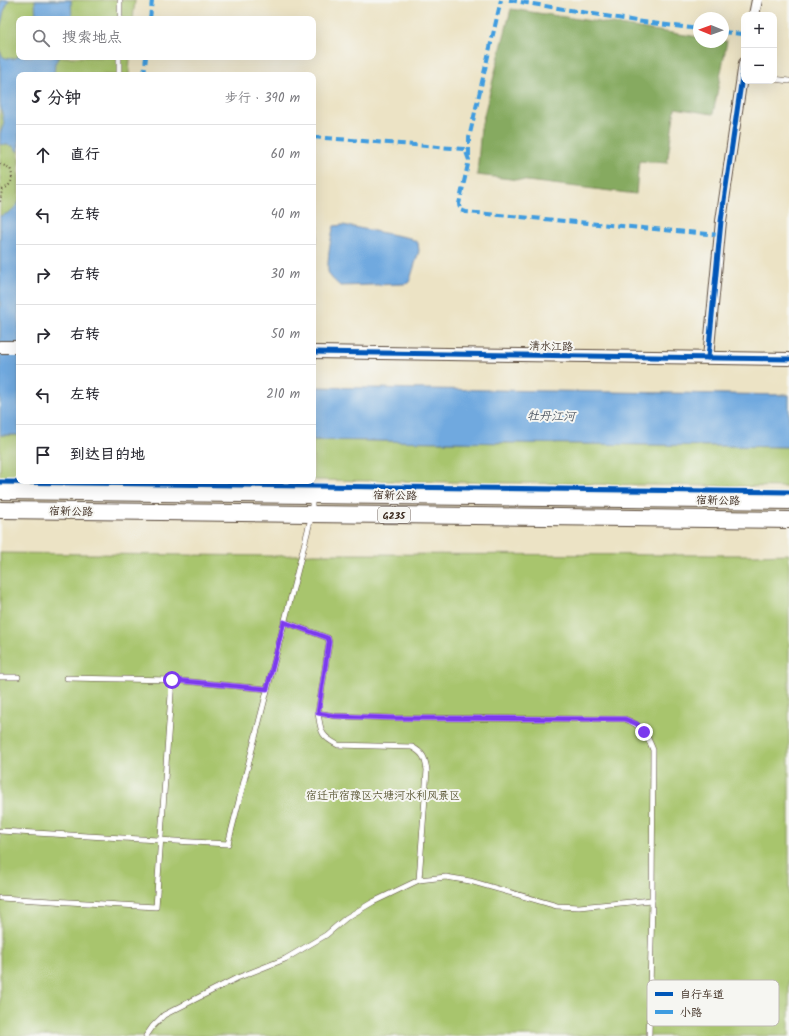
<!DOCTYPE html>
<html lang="zh">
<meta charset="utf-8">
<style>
:root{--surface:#fff;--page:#f2f2f3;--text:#2b2b33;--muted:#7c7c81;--line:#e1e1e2}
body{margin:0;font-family:Kalam,"LXGW WenKai TC",sans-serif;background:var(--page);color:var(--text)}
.controls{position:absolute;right:12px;top:12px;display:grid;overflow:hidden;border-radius:8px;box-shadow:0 4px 16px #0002}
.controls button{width:36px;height:36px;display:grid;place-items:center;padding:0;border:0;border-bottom:1px solid var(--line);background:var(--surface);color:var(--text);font:20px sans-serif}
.compass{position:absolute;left:693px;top:12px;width:36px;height:36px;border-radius:50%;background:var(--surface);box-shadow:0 4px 16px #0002;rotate:271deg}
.stop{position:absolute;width:12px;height:12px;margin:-9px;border:3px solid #7c3aed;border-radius:50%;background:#fff}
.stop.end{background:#7c3aed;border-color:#fff;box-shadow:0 1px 4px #0008}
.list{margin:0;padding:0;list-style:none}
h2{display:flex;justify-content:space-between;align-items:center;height:52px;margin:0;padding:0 16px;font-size:17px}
h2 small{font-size:13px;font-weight:400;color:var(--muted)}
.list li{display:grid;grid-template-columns:26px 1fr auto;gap:12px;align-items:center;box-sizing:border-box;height:60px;padding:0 16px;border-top:1px solid var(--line)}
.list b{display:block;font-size:15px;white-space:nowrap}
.list em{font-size:13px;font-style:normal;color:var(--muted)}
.icon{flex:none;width:22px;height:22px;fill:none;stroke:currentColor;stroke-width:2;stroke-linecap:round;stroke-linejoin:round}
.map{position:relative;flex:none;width:789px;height:1036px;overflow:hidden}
.search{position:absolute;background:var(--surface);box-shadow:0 4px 16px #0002;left:16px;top:16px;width:300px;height:44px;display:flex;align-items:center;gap:10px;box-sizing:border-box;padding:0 14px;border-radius:8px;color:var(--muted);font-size:15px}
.panel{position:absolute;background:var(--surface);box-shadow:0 4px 16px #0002;left:16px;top:72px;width:300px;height:412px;border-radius:8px}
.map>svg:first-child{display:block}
.green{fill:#a8c56d;stroke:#727846}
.forest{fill:#86aa60;stroke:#606a3f}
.water{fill:#6fa9df;stroke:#556a7e}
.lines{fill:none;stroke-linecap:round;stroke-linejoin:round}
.service-casing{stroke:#564637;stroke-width:6}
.minor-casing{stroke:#564637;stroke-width:12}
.tertiary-casing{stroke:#564637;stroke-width:14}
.trunk-casing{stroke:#564637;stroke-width:18}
.path{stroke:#564637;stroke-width:2;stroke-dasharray:1 3;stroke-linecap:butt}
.service{stroke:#fff;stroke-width:5}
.minor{stroke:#fff;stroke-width:10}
.tertiary{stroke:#fff;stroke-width:12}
.trunk{stroke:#fff;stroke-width:16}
.quiet{stroke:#3f9ce0;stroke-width:4;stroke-dasharray:8 4;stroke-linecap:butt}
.cycleway-casing{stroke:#f6f6f2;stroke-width:8}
.cycleway{stroke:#0057b8;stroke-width:5}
.route{stroke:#7c3aed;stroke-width:5}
.labels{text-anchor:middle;stroke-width:4;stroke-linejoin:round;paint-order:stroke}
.shield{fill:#f6f6f2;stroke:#73675e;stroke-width:1}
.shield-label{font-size:10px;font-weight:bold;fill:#3b2a1e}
.street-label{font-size:11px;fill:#3b2a1e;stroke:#f6f6f2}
.park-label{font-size:11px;fill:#5c5836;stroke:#f6f6f2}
.water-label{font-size:12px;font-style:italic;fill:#4d5662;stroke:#f6f6f2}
.key{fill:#f6f6f2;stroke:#beb9b2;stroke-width:1}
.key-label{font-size:11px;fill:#3b2a1e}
</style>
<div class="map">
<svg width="789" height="1036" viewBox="0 0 789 1036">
<rect width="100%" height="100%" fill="#f6f6f2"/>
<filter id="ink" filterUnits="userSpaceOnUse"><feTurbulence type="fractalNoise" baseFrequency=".025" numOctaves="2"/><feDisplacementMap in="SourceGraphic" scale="8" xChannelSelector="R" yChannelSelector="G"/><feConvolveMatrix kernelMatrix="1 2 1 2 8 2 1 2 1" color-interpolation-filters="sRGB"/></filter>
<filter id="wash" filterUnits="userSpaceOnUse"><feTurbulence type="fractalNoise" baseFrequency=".012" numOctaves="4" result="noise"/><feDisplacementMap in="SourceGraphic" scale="16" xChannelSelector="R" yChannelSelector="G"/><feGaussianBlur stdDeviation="0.9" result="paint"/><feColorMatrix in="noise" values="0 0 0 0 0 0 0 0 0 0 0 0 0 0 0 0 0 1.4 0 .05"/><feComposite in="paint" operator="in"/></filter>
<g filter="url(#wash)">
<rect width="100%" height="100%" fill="#ece3c5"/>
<!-- green -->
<g class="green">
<polygon points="0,0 135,0 133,19 19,19 19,57 130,57 129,75 19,75 19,341 0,341"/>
<rect x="0" y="435" width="19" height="43"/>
<polygon points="313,440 789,447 789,487 313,480"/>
<polygon points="0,553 277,556 313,554 755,555 789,554 789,1036 0,1036"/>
</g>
<!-- forest -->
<polygon class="forest" points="511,9 699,37 699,42 727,41 713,114 675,108 667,163 639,161 636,194 477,175 481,127"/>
<!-- water -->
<g class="water">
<polygon points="2,0 9,0 4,11 0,29 0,4"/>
<polygon points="35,0 71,0 72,19 36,19"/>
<path d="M0,51L3,57C8,59 14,60 19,56L59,57L55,63L54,75H19V153L13,146L0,144V134L4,123L0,103Z"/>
<path d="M19,201V435H0V216C8,214 16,209 19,201Z"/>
<polygon points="313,225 318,226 313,268"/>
<path d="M343,225L410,238L418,243L419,251L409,283L403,284L340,286C336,282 329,277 328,271C327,263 331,234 334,226Z"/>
<polygon points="313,387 789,395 789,447 313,440"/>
</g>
</g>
<g filter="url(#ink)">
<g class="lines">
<!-- service casing -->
<g class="service-casing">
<g id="service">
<polyline points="120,19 120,0"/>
<polyline points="119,75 119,57"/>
<polyline points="774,79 789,81"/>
<path d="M285,622L328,638L329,643L318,713L335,716L394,718L625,719C641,725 647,734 653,750L652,900L649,1036"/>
<polyline points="0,677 18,677"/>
<polyline points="67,678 172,680"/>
<path d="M318,713C321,731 320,736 338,745L412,747C423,753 425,757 427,770L419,880"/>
<polyline points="0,831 228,844 312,514 312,497"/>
<polyline points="0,898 156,907 172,680 267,689"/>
<polyline points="146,1036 153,1026 164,1015 237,978 285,959 326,935 346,918 373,902 419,880 446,877 470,881 557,906 579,907 652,900"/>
</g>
</g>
<!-- minor casing -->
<g class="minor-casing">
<g id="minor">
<polyline points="754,15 757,0"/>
<polyline points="708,358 721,221 744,63"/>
</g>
</g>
<!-- tertiary casing -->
<g class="tertiary-casing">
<g id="tertiary">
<polyline points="0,347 19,347"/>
<polyline points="313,352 789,359"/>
</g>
</g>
<!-- trunk casing -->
<g class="trunk-casing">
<g id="trunk">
<polyline points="0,491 789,501"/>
<polyline points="0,510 789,520"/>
</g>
</g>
<!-- path -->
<path class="path" d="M0,164L10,168C14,179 12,185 2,190L0,202"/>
<!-- service -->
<use href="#service" class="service"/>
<!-- minor -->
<use href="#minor" class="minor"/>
<!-- tertiary -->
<use href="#tertiary" class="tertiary"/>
<!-- trunk -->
<use href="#trunk" class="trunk"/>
<!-- quiet -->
<g class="quiet">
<polyline points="509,0 636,21 699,29"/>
<polyline points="150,19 152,0"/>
<polyline points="723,32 744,34"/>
<polyline points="144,75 146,57"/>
<polyline points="313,137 464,149 466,152 469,160 459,204 460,210 466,212 720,235"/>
<polyline points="469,156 469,138 501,0"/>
</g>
<!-- cycleway casing -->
<g class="cycleway-casing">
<g id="cycleway">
<polyline points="313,352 789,359"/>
<polyline points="708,358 721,221 744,63"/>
<polyline points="0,482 789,492"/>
</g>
</g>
<!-- cycleway -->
<use href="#cycleway" class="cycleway"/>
</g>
</g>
<g class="lines" filter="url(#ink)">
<!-- route -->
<polyline class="route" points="172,680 267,689 284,622 328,638 329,642 318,713 335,716 394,718 625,719 637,724 644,732"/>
</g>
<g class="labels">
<!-- shield labels -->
<rect class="shield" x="378" y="507" width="32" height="16" rx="3"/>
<g class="shield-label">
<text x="394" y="519">G235</text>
</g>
<!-- street labels -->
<g class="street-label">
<text transform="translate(551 346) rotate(1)" y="4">清水江路</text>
<text transform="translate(395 495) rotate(1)" y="4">宿新公路</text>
<text transform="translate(718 500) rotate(1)" y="4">宿新公路</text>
<text transform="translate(71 511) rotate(1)" y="4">宿新公路</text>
</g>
<!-- park labels -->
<g class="park-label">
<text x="383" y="799">宿迁市宿豫区六塘河水利风景区</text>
</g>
<!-- water labels -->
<g class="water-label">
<text transform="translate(551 416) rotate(1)" y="4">牡丹江河</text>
</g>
</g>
<!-- legend -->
<rect x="647" y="980" width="132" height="46" rx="6" class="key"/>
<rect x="655" y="992" width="18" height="4" fill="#0057b8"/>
<rect x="655" y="1010" width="18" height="4" fill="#3f9ce0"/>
<g class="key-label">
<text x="680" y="998">自行车道</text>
<text x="680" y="1016">小路</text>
</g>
</svg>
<div class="controls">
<button>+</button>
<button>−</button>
</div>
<svg class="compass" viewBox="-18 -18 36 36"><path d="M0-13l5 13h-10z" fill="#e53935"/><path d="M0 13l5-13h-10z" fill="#7c7c81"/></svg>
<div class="stop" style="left:172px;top:680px"></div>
<div class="stop end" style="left:644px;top:732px"></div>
<div class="search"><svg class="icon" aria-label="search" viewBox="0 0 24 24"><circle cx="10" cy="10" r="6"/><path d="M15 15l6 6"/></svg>搜索地点</div>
<section class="panel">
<h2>5 分钟<small>步行 · 390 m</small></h2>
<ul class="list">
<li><svg class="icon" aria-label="ahead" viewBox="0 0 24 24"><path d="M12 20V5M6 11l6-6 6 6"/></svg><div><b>直行</b></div><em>60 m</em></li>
<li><svg class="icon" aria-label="left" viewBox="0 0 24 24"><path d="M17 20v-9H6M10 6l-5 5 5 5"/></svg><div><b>左转</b></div><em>40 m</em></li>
<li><svg class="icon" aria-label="right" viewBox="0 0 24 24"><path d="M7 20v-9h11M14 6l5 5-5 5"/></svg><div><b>右转</b></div><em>30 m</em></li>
<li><svg class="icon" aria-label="right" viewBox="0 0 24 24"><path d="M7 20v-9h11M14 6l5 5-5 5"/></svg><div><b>右转</b></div><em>50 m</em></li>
<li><svg class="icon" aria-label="left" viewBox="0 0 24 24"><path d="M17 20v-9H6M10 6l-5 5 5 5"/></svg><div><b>左转</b></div><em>210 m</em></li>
<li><svg class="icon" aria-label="arrive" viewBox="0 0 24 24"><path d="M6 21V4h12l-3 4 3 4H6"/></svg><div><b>到达目的地</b></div></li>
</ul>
</section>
</div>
